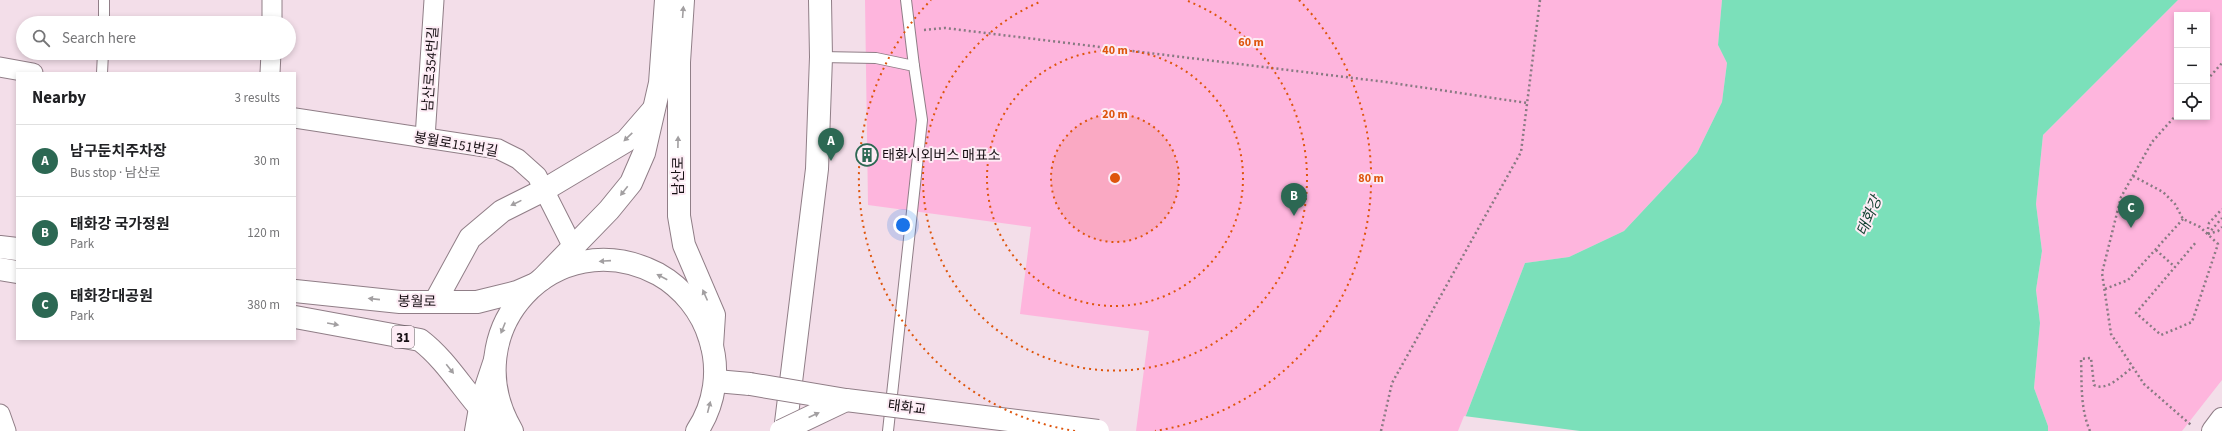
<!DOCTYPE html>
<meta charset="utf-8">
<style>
:root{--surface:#fff;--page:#f2f2f2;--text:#202124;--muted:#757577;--line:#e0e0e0;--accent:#2c6853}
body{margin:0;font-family:"Source Sans 3","Noto Sans KR",sans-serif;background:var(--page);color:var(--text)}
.controls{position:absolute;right:12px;top:12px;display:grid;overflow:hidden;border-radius:0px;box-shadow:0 2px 6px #0003}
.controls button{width:36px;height:36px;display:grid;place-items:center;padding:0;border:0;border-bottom:1px solid var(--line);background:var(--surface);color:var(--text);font:20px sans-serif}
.you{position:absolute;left:903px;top:225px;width:14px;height:14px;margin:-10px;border:3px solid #fff;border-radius:50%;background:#1a73e8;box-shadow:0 0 0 6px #1a73e833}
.badge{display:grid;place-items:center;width:26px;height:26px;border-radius:50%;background:var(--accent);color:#fff;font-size:13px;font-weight:700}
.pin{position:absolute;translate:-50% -33px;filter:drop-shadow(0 1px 2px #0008)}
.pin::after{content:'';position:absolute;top:21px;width:14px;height:12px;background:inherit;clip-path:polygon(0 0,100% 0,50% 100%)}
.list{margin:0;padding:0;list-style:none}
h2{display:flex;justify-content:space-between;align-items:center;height:52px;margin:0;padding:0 16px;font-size:17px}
h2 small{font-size:13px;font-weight:400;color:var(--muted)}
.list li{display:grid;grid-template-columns:26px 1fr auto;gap:12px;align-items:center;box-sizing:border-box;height:72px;padding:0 16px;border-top:1px solid var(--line)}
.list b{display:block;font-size:15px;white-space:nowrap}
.list p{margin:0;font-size:13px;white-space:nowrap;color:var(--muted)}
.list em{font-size:13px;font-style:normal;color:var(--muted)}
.icon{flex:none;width:22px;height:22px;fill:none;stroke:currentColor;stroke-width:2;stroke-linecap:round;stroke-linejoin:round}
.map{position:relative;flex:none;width:2222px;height:431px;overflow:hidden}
.search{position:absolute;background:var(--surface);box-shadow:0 2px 6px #0003;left:16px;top:16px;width:280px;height:44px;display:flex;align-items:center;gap:10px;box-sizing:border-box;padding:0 14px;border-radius:22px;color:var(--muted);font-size:15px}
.panel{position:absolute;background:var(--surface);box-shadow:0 2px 6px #0003;left:16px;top:72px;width:280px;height:268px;border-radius:0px}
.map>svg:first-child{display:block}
.green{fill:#feb5dd;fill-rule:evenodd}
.water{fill:#7be0ba}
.pier{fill:#f3dee9}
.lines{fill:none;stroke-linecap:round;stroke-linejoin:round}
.service-casing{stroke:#907e87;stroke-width:12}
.minor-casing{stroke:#907e87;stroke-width:21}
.secondary-casing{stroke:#907e87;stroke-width:24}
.primary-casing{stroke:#907e87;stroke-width:24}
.path{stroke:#887a82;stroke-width:2.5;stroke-dasharray:2 3;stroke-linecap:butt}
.service{stroke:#fff;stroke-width:10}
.minor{stroke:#fff;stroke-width:19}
.secondary{stroke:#fff;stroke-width:22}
.primary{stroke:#fff;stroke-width:22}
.secondary-bridge-casing{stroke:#907e87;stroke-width:24;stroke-linecap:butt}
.primary-bridge-casing{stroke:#907e87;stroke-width:24;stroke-linecap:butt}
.secondary-bridge{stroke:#fff;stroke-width:22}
.primary-bridge{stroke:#fff;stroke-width:22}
.oneway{fill:#a29fa1}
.ring{fill:none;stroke:#de550c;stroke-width:2;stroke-dasharray:2 4}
.labels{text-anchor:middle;stroke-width:4;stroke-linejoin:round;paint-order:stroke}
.shield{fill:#fdecf5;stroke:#5c5258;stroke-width:1}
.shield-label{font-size:13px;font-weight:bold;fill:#171014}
.street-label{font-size:14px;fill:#171014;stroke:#fdecf5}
.poi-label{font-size:14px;fill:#171014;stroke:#fdecf5;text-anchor:start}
.water-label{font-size:15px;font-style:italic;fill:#154232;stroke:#fdecf5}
.centre{fill:#de550c;stroke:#fdecf5;stroke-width:2}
.ring-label{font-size:12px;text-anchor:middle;font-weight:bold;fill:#de550c;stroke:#fdecf5;stroke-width:4;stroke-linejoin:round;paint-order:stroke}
</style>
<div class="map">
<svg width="2222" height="431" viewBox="0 0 2222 431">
<rect width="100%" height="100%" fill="#f3dee9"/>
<!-- green -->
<g class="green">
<polygon points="865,0 1722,0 1718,45 1727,63 1722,102 1697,153 1624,231 1569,257 1525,263 1460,431 1136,431 1149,331 1020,314 1031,227 868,205"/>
<path d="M2178,0H2222V380L2182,431H2048V426L2034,388L2040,323L2036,290L2042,251L2036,204L2043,135ZM2177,15H2207V117H2177Z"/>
</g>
<!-- water -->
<polygon class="water" points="1722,0 2178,0 2043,135 2036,204 2042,251 2036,290 2040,323 2034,388 2048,426 2048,431 1460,431 1525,263 1569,257 1624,231 1697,153 1722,102 1727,63 1718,45"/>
<!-- pier -->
<polygon class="pier" points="1464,416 1580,431 1458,431"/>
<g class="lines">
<!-- service casing -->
<g class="service-casing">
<g id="service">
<polyline points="906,0 914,66"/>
<polyline points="104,23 104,0"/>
<polyline points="821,57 876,58 914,66 922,120 888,431"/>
<polyline points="102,73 103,53"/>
</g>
</g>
<!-- minor casing -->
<g class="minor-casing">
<g id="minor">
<polyline points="272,23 272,0"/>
<polyline points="0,67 33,73"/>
<polyline points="270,73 271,53"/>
<polyline points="295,118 498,149 518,159 537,176 579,259"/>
<polyline points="425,138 434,0"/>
<polyline points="0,414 6,431"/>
</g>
</g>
<!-- secondary casing -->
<g class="secondary-casing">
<g id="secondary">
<polyline points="683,0 679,62 679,216 684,245 714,315 712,346"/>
<polyline points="542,279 609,210 631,183 644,153 660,83 666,0"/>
<polyline points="435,302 470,238 502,211 544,190 626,141 652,111"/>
<polyline points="476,431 481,402 495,360"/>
<polyline points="785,431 817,169 821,57 820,0"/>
</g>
</g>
<!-- primary casing -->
<g class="primary-casing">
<g id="primary">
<polyline points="0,247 17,249"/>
<polyline points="0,269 17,272"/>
<polyline points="295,291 400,302 477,302 517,292 533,285"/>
<path d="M295,317L420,340C453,365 471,406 504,431"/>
<polyline points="716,381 750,384"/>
<path d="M512,431C453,331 555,220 658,274C683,288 702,312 710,339C720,370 715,404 697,431"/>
<polyline points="2213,431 2222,419"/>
</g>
</g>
<!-- path -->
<g class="path">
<polyline points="924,30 945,28 1386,82 1527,103"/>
<polyline points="2207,80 2222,63"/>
<polyline points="2177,114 2152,142 2121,197 2102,273 2111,334 2144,384 2191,425"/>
<polyline points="2133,176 2163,192 2175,204 2183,219 2200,227 2218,244 2192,322 2161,335 2136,313 2197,241"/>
<polyline points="2207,234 2209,223 2222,209"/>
<polyline points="2208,234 2222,218"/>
<polyline points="2208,234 2218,231 2222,227"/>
<polyline points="2156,250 2175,267"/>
<polyline points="2105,289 2128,280 2183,219"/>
<polyline points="1381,431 1392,383 1521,152 1540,0"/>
<path d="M2090,431C2080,408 2082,384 2081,359L2091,358L2094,385C2107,392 2122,375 2133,367"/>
</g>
<!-- service -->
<use href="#service" class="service"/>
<!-- minor -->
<use href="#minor" class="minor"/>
<!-- secondary -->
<use href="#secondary" class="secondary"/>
<!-- primary -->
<use href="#primary" class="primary"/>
<!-- secondary-bridge casing -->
<g class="secondary-bridge-casing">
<polyline id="secondary-bridge" points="781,431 846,400"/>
</g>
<!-- primary-bridge casing -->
<g class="primary-bridge-casing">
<polyline id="primary-bridge" points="750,384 846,400 1098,431"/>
</g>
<!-- secondary-bridge -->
<use href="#secondary-bridge" class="secondary-bridge"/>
<!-- primary-bridge -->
<use href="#primary-bridge" class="primary-bridge"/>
</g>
<!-- one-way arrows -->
<defs><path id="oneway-solid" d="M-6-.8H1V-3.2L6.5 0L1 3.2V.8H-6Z"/></defs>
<g class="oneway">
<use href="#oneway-solid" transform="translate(683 12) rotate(-86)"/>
<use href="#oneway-solid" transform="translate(628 137) rotate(136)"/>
<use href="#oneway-solid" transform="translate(678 142) rotate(-89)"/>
<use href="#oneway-solid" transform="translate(624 191) rotate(128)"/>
<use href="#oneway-solid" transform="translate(516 203) rotate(154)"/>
<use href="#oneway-solid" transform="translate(605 261) rotate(176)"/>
<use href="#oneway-solid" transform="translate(662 277) rotate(-152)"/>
<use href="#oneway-solid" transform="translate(705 295) rotate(-114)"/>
<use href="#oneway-solid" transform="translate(374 299) rotate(-174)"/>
<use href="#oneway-solid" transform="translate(333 324) rotate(10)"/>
<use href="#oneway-solid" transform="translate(503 328) rotate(112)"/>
<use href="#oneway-solid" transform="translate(450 369) rotate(51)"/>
<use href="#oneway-solid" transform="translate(709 407) rotate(-76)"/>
<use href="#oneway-solid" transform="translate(814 415) rotate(-25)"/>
</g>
<!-- distance rings -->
<circle cx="1115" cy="178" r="64" fill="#de550c" fill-opacity=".12"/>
<g class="ring">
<circle cx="1115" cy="178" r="64"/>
<circle cx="1115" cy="178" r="128"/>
<path d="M1188 1A192 192 0 1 1 1042 1"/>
<path d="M1075 431A256 256 0 0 1 931 0M1299 0A256 256 0 0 1 1155 431"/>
</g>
<!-- icons -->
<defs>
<g id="building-ring" transform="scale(1.15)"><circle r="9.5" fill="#fdecf5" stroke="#2c6853" stroke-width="1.5"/><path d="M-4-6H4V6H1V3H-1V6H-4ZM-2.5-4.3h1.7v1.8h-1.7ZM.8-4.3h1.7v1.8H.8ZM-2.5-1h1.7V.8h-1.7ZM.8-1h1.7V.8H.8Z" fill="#2c6853"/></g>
</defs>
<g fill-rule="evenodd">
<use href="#building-ring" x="867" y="155"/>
</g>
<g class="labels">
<!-- shield labels -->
<rect class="shield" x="392" y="326" width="22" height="22" rx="3"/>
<g class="shield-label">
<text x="403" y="342">31</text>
</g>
<!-- street labels -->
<g class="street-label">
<text transform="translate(430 69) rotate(-86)" y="5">남산로354번길</text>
<text transform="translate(456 144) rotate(10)" y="5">봉월로151번길</text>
<text transform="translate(678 176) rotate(-90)" y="5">남산로</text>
<text transform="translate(417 301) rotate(1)" y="5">봉월로</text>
<text transform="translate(907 407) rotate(7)" y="5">태화교</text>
</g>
<!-- poi labels -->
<g class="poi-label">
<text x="882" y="160">태화시외버스 매표소</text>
</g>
<!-- water labels -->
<g class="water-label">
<text transform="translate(1869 216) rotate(-67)" y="5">태화강</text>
</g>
</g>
<circle cx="1115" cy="178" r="6" class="centre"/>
<g class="ring-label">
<text x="1251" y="46">60 m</text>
<text x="1115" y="54">40 m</text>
<text x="1115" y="118">20 m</text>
<text x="1371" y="182">80 m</text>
</g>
</svg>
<div class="controls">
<button>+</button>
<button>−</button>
<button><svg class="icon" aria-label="locate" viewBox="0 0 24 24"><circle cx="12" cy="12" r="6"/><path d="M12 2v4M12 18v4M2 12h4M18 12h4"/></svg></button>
</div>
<div class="you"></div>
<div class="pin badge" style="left:831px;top:161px">A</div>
<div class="pin badge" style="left:1294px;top:216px">B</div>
<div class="pin badge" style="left:2131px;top:228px">C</div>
<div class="search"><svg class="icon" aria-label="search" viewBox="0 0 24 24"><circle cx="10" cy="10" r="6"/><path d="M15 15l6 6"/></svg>Search here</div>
<section class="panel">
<h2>Nearby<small>3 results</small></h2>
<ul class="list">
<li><span class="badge">A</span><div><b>남구둔치주차장</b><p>Bus stop · 남산로</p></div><em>30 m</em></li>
<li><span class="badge">B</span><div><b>태화강 국가정원</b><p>Park</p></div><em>120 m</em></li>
<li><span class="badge">C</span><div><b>태화강대공원</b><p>Park</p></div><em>380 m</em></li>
</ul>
</section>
</div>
